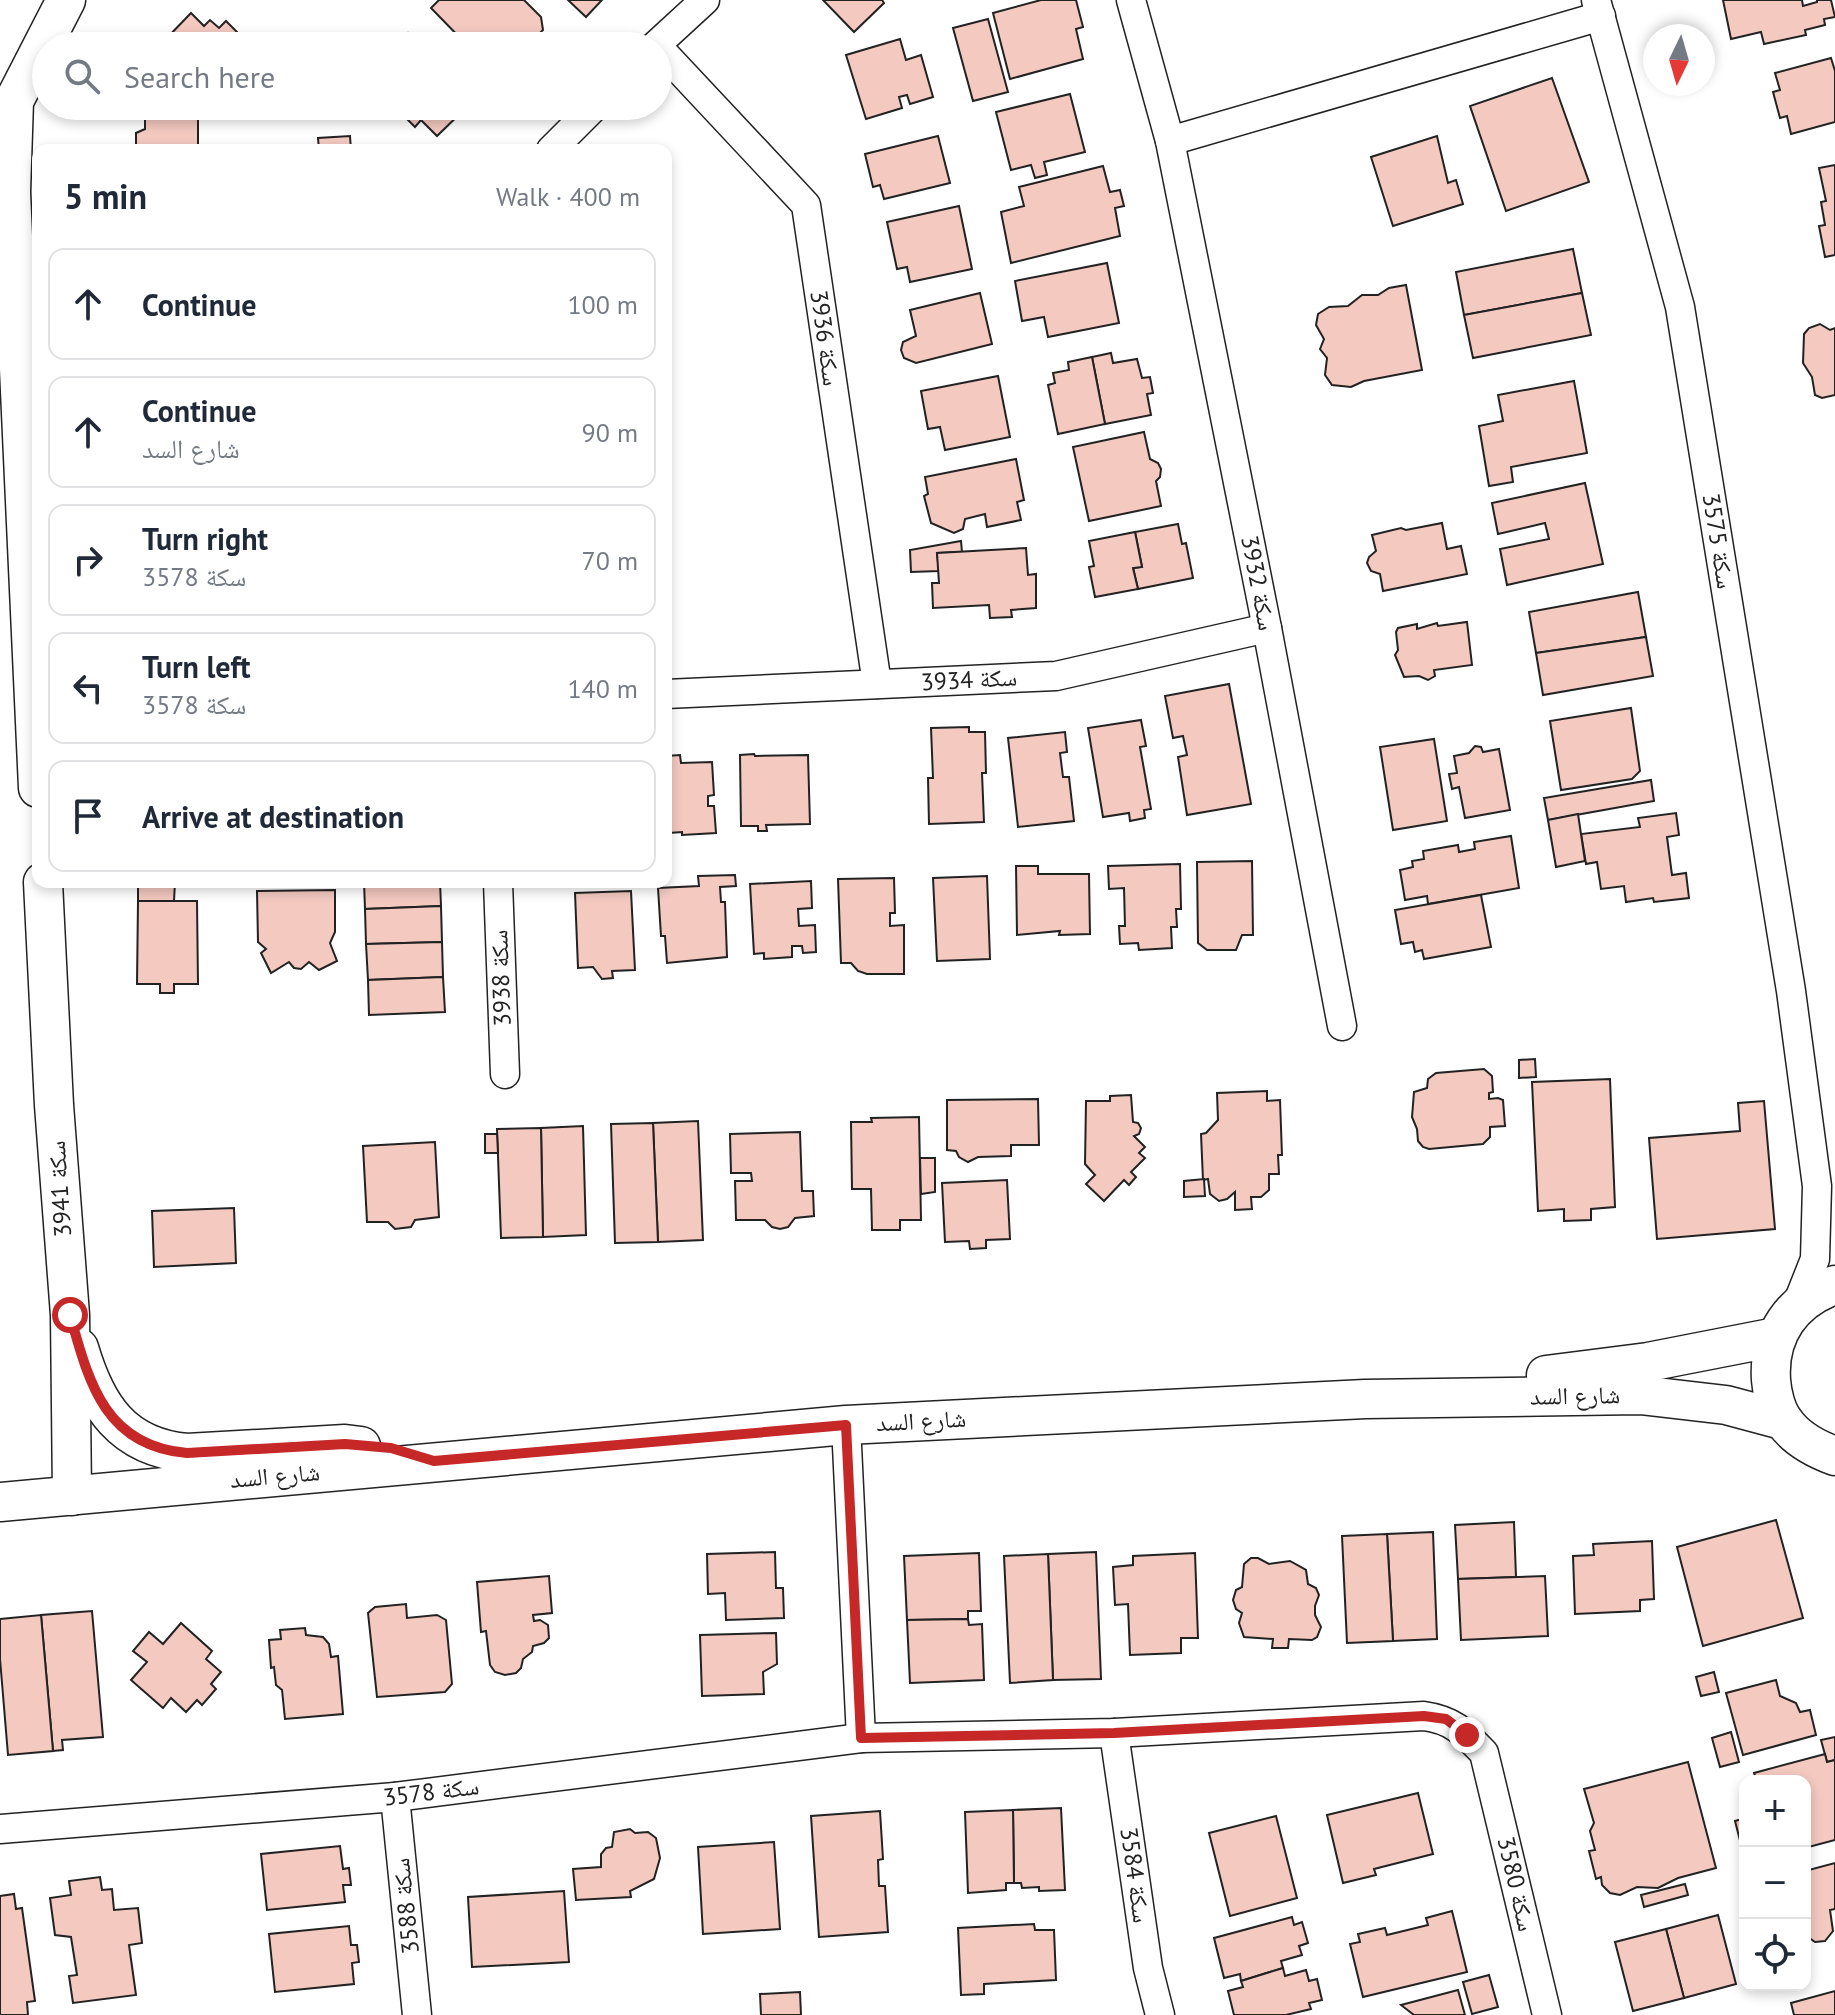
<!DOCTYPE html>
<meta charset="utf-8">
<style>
:root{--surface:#fff;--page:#f2f2f3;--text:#1f2937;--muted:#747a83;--line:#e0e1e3}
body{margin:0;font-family:"PT Sans","Noto Naskh Arabic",sans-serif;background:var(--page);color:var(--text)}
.controls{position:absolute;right:24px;bottom:24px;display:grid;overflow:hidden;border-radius:16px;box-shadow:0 4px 12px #0003}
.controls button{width:72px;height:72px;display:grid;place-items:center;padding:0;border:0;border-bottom:2px solid var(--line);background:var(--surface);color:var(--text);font:40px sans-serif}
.compass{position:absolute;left:1643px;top:24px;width:72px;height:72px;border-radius:50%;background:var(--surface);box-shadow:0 4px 12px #0003;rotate:185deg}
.stop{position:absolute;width:24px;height:24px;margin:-18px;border:6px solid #c62828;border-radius:50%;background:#fff}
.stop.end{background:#c62828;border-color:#fff;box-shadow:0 2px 8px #0008}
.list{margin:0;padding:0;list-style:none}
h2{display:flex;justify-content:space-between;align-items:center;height:104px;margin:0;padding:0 32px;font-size:34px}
h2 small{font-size:26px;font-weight:400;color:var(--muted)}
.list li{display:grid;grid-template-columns:52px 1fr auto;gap:24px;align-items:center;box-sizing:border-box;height:112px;margin:0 16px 16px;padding:0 16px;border:2px solid var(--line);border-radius:16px}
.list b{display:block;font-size:30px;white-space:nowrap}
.list p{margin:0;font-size:26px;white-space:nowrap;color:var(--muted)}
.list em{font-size:26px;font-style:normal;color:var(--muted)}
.icon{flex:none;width:44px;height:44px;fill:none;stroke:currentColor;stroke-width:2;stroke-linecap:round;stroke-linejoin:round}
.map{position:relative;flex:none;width:1835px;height:2015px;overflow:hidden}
.search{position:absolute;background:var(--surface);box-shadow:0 4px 12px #0003;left:32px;top:32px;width:640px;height:88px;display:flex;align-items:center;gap:20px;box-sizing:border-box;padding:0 28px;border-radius:44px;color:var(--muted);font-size:30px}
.panel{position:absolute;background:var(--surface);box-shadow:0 4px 12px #0003;left:32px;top:144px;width:640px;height:744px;border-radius:16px}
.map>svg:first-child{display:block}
.building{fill:#f3c9c0;stroke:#222;stroke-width:2}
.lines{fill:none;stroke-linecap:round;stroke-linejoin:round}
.street-casing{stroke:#222;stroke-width:31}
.secondary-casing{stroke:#222;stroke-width:41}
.street{stroke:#fff;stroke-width:28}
.secondary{stroke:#fff;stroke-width:38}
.route{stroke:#c62828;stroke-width:10}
.labels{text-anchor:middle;stroke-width:6;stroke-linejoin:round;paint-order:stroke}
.street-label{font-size:24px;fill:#222;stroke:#fff}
</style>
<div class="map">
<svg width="1835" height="2015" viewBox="0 0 1835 2015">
<rect width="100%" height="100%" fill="#fff"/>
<!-- building -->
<g class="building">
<polygon points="439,0 524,0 541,17 543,30 533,40 539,46 485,46 476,38 468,46 431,8"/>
<polygon points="568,0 602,0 586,17"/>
<polygon points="823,0 882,0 884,3 854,32"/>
<polygon points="1041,0 1076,0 1083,27 1076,29 1083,59 1010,79 993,13"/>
<polygon points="1723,0 1802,0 1803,6 1817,2 1817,0 1831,0 1835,17 1824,19 1825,25 1805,30 1806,35 1764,44 1761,32 1731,39"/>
<polygon points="191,13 204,26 210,20 219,28 226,21 243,38 237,46 167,46 163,42"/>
<polygon points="988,19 1008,92 973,101 953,28"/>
<polygon points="408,33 421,46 394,46"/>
<polygon points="900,39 906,60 921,55 933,97 910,104 907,95 899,97 902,108 866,119 846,55"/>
<polygon points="1831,58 1835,71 1835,122 1791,134 1787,116 1780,118 1773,92 1780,90 1775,73"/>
<polygon points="1552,78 1589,182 1506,211 1470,106"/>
<polygon points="1070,94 1085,152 1044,162 1047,175 1035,178 1031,165 1011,170 996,112"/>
<polygon points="228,106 248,106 238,116"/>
<polygon points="394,106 468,106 437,136 421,120 415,127"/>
<polygon points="152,108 198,108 198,150 136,150 136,133 145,129 145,114"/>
<polygon points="350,136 351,150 319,150 318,138"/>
<polygon points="938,136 950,183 884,199 880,185 873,187 865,154"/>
<polygon points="1437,136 1448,183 1456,180 1463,204 1393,226 1371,157"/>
<polygon points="1835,165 1835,255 1825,257 1819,226 1825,225 1821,202 1826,201 1819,168"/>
<polygon points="1103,166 1110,192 1120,190 1124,206 1115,208 1120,236 1011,263 1001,212 1024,206 1019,187"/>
<polygon points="959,206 972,269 910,282 907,267 897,269 887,222"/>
<polygon points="1573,249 1582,293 1464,315 1456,272"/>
<polygon points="1107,263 1119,323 1048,337 1044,317 1022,321 1015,281"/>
<polygon points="1406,285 1422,370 1364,381 1351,387 1332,385 1325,375 1327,358 1320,349 1324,339 1316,325 1318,314 1329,307 1348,306 1362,295 1378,295 1389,288"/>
<polygon points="980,293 992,344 916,363 904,358 901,350 903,342 916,336 910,310"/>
<polygon points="1582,293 1591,335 1473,358 1464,315"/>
<polygon points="1820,324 1830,330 1835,328 1835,395 1822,398 1815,395 1812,377 1803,363 1804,334 1809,328"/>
<polygon points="1111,353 1113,363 1137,359 1142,378 1150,377 1153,393 1147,394 1151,415 1105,424 1092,357"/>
<polygon points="1092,357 1105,424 1058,434 1048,385 1055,383 1053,373 1069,370 1068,362"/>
<polygon points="998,376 1010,437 945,450 940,427 928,429 921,391"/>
<polygon points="1574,381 1587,453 1511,467 1513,482 1489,486 1479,426 1503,421 1498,395"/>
<polygon points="1144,432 1150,459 1158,463 1161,469 1160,477 1156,481 1161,506 1089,521 1073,447"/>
<polygon points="1016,459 1024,500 1017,502 1021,520 987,527 985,514 965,519 963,529 954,533 931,523 924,496 928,494 925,477"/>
<polygon points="1585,483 1603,564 1507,585 1500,549 1549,539 1545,523 1498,534 1492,503"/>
<polygon points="1442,523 1447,549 1461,546 1467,574 1383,591 1380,574 1371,571 1367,563 1369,557 1376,551 1372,535 1401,528 1406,530"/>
<polygon points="1178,524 1182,544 1186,543 1193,578 1138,589 1133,568 1142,567 1135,532"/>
<polygon points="1135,532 1142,567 1133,568 1138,589 1095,597 1089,567 1094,566 1089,541"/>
<polygon points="961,541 962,552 937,553 939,571 911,572 910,550"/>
<polygon points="1026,548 1028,575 1036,574 1036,608 1011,610 1012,617 990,618 989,605 933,608 932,583 939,583 937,553"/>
<polygon points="1638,592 1646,637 1536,653 1529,612"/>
<polygon points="1467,622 1472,665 1434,670 1435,676 1428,680 1419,676 1404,677 1395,655 1398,650 1396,632 1398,628 1417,624 1417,629 1437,623 1438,626"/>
<polygon points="1646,637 1653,676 1543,695 1536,653"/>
<polygon points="1229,684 1251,804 1187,815 1178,757 1187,755 1183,736 1173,738 1165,696"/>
<polygon points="1631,708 1640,771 1632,779 1561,790 1550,721"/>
<polygon points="1141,720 1146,746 1140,747 1151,809 1144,810 1145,818 1130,821 1129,813 1103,817 1088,728"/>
<polygon points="969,727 969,732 985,732 986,773 982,773 984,822 929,824 928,778 933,778 931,728"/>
<polygon points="1065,732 1067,752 1060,753 1063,777 1069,777 1074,821 1018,827 1008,738"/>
<polygon points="1434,739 1447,821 1393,830 1380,747"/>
<polygon points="1475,746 1481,747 1483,752 1499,749 1510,810 1465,818 1459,787 1452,789 1449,774 1457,773 1454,756 1469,753"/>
<polygon points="754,754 755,756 808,755 810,824 766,825 767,831 758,831 758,826 741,826 740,755"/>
<polygon points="680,755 681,763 712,762 714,795 708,796 708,806 714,806 716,833 682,835 682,832 669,833 669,836 666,837 666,756"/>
<polygon points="1651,780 1654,801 1548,820 1544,798"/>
<polygon points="1676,813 1679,835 1667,837 1672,875 1686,873 1689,898 1654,902 1653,898 1626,902 1624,886 1601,889 1597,862 1586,864 1581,834 1640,827 1638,818"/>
<polygon points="1578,814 1585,861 1556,867 1548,820"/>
<polygon points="1511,836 1519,888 1428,904 1427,896 1405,900 1400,870 1413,867 1412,861 1424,859 1423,851 1458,845 1459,852 1475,849 1474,842"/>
<polygon points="1252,861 1253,935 1242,935 1236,950 1207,950 1198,943 1197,862"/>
<polygon points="1180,864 1181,909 1176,909 1177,927 1171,927 1172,948 1139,950 1138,943 1120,944 1119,926 1125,926 1124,888 1109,889 1108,866"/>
<polygon points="1016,866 1038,866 1038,874 1089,874 1090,934 1059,935 1060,931 1017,935"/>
<polygon points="735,875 736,886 720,887 721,902 725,902 727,957 667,963 665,936 661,936 658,888 699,886 698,876"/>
<polygon points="987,876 990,959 937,961 933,878"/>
<polygon points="894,878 895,913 890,913 890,926 904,925 904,974 867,974 858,971 851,963 841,963 838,879"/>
<polygon points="811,881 812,908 798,909 799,926 815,925 816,952 803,953 802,946 792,946 792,957 764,959 764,953 754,954 750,884"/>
<polygon points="138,882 175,882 174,901 138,901"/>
<polygon points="364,882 440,882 441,906 365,909"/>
<polygon points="335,890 335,932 330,943 337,961 319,970 309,962 301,969 294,968 289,962 271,973 261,953 266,949 258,942 257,891"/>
<polygon points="631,891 635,970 612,971 613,978 602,979 593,967 578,968 575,893"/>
<polygon points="1481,895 1491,947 1424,959 1422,950 1415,952 1413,942 1401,944 1395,910"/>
<polygon points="138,901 197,901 198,984 174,984 174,993 160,993 160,984 137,984"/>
<polygon points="441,906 442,942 366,944 365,909"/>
<polygon points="442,942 443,977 368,980 366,944"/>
<polygon points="443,977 445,1012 369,1015 368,980"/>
<polygon points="1535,1059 1536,1077 1519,1078 1519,1060"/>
<polygon points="1484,1069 1492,1076 1493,1092 1489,1093 1489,1099 1498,1098 1503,1100 1505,1126 1490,1127 1490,1137 1483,1144 1429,1149 1423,1147 1418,1141 1417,1129 1412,1117 1414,1092 1427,1088 1428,1079 1436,1073"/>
<polygon points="1610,1079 1615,1207 1591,1209 1591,1220 1564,1221 1564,1209 1538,1211 1532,1082"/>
<polygon points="1267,1091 1267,1101 1280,1100 1282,1155 1278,1155 1279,1174 1269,1174 1269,1190 1261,1197 1251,1197 1252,1209 1235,1210 1235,1192 1227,1199 1219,1201 1210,1194 1208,1179 1203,1180 1201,1134 1206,1133 1218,1120 1217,1093"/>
<polygon points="1131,1095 1133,1122 1138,1123 1141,1128 1139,1134 1134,1136 1145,1147 1139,1153 1145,1158 1131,1172 1136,1177 1129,1185 1124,1180 1104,1201 1086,1184 1095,1175 1085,1164 1086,1101 1110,1101 1110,1096"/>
<polygon points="1038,1099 1039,1145 1011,1145 1011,1156 978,1157 968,1162 959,1157 956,1151 947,1150 947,1100"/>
<polygon points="1764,1101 1775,1229 1657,1239 1649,1138 1740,1131 1738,1103"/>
<polygon points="919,1117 921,1220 900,1220 900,1230 872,1230 871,1189 852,1189 851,1122 872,1122 871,1118"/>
<polygon points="698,1121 703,1240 658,1242 653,1123"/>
<polygon points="653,1123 658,1242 615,1243 611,1124"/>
<polygon points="583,1126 586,1235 543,1237 541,1128"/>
<polygon points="541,1128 543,1237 501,1238 497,1129"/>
<polygon points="800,1132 802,1191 813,1191 814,1216 795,1218 788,1227 780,1229 772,1227 765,1220 736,1220 735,1181 752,1181 751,1173 731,1173 730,1134"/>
<polygon points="485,1134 497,1134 498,1153 485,1153"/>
<polygon points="435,1142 439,1217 415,1220 411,1227 395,1229 388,1222 367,1222 363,1146"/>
<polygon points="920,1158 935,1158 935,1192 921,1194"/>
<polygon points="1204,1179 1205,1196 1184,1197 1184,1181"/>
<polygon points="1007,1180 1010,1239 986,1240 986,1248 970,1249 969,1241 945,1242 942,1183"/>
<polygon points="234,1208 236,1263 154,1267 152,1211"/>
<polygon points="1776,1520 1803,1618 1703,1646 1677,1547"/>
<polygon points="1514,1522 1516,1577 1458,1579 1455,1525"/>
<polygon points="1433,1532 1437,1639 1393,1641 1387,1534"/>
<polygon points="1387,1534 1393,1641 1347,1643 1342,1536"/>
<polygon points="1652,1541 1654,1599 1640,1600 1640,1611 1575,1614 1573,1556 1594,1555 1593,1544"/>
<polygon points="775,1552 776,1588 783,1588 784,1618 726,1620 725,1593 708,1594 707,1554"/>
<polygon points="1096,1552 1101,1679 1053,1680 1048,1554"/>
<polygon points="979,1553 981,1611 968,1611 968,1619 907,1620 904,1556"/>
<polygon points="1195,1553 1198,1638 1181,1638 1181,1653 1130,1655 1128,1604 1115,1605 1113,1567 1133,1565 1133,1556"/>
<polygon points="1048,1554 1053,1680 1010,1683 1004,1556"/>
<polygon points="1251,1558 1258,1558 1269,1564 1290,1561 1306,1570 1308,1584 1316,1588 1319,1595 1315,1606 1315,1615 1321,1627 1317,1637 1312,1640 1289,1639 1288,1648 1272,1648 1273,1639 1244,1637 1239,1623 1242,1613 1236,1609 1233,1600 1236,1590 1242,1587 1244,1564"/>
<polygon points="549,1576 552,1613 533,1615 534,1621 540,1620 548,1625 549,1638 544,1643 533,1646 532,1652 523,1659 521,1668 516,1673 505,1675 495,1672 490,1665 486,1631 481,1632 477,1582"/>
<polygon points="1545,1576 1548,1636 1461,1640 1458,1579"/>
<polygon points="406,1604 407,1618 437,1615 446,1620 452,1684 445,1692 377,1697 368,1613 375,1607"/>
<polygon points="92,1611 103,1737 62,1740 63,1750 53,1751 41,1615"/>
<polygon points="41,1615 53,1751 8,1755 0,1659 0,1619"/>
<polygon points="968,1619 969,1625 982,1624 984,1680 910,1683 907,1620"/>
<polygon points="181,1623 212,1651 206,1659 221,1672 211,1684 216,1689 202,1705 197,1700 186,1712 171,1698 163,1708 131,1680 147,1662 133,1651 149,1632 163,1644"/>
<polygon points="305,1628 306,1635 323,1637 329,1644 331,1657 338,1656 343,1714 285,1719 282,1690 276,1685 274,1667 271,1668 269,1640 281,1639 280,1630"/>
<polygon points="776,1633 777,1664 763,1672 764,1694 702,1696 700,1635"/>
<polygon points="1714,1672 1719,1692 1701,1696 1696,1677"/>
<polygon points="1776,1680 1780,1696 1796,1703 1800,1712 1810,1710 1816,1735 1743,1755 1726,1693"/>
<polygon points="1731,1732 1739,1762 1720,1767 1712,1738"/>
<polygon points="1835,1737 1835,1760 1827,1762 1821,1740"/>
<polygon points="1825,1754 1827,1762 1835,1760 1835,1840 1805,1848 1805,1781 1757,1781 1754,1773"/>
<polygon points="1688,1762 1716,1868 1678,1878 1658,1888 1637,1887 1620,1895 1610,1893 1602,1885 1601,1877 1596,1879 1589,1851 1595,1850 1590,1831 1594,1823 1584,1789"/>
<polygon points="1418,1793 1433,1854 1374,1869 1376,1875 1343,1883 1327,1815"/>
<polygon points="1061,1808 1065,1890 1039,1891 1039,1887 1022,1888 1021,1883 1014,1883 1013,1810"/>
<polygon points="1013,1810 1014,1883 1006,1883 1006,1890 968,1893 965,1812"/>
<polygon points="880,1811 883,1859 878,1860 879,1886 885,1886 888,1932 819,1937 811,1816"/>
<polygon points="1276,1816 1297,1898 1230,1916 1209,1833"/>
<polygon points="1745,1818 1745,1860 1735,1821"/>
<polygon points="630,1829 635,1833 648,1832 656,1838 660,1858 654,1879 630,1891 631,1897 576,1900 573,1869 601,1867 601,1854 606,1848 612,1847 614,1832"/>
<polygon points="774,1842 780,1929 703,1934 698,1847"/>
<polygon points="340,1846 343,1869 349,1868 351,1885 343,1885 345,1902 267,1910 261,1854"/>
<polygon points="1835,1863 1835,1909 1830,1910 1833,1931 1825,1941 1815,1942 1805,1935 1805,1871"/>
<polygon points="100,1877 102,1890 112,1889 114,1910 138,1908 142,1943 129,1945 136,1995 73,2003 69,1976 77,1975 71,1937 55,1935 50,1898 71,1895 69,1881"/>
<polygon points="1685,1884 1688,1895 1644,1907 1641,1895"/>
<polygon points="564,1891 569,1962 472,1967 468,1897"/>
<polygon points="14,1894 16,1909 22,1908 35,2001 27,2002 28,2015 0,2015 0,1896"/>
<polygon points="1452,1911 1467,1972 1363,1997 1350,1944 1360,1942 1358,1934 1385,1928 1387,1935 1428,1925 1426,1918"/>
<polygon points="1718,1915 1736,1984 1684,1998 1666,1929"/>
<polygon points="1292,1917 1294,1925 1302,1922 1308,1943 1299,1946 1302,1955 1281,1961 1283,1968 1241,1981 1240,1974 1224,1978 1214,1938"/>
<polygon points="1034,1924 1035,1930 1054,1930 1056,1980 984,1984 984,1994 961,1995 958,1928"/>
<polygon points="349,1926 351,1945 357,1945 359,1962 352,1963 354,1984 275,1992 269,1934"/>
<polygon points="1666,1929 1684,1998 1633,2011 1615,1942"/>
<polygon points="1283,1968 1285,1976 1306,1970 1309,1981 1317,1979 1322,2000 1309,2003 1311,2009 1286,2015 1234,2015 1228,1991 1243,1987 1241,1981"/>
<polygon points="1489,1975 1498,2007 1472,2014 1463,1982"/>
<polygon points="1458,1990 1465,2015 1414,2015 1401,2005"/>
<polygon points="1835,1991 1835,2015 1794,2015 1791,2003"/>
<polygon points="800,1992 801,2015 761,2015 760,1994"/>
</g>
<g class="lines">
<!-- street casing -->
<g class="street-casing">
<g id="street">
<polyline points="1131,0 1170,141 1267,628 1342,1026"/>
<polyline points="1596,0 1680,307 1791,991 1817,1186 1815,1259 1796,1307"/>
<polyline points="655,46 705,0"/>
<polyline points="658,47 806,205 877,684"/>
<polyline points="1170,141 1601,16"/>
<polyline points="551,150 595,106"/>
<polyline points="666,694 1056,676 1267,628"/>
<polyline points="498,882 505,1074"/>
<polyline points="846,1425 861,1738"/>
<polyline points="1114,1733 1148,1968 1160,2015"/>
<polyline points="395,1797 417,2015"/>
<path d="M0,1829L395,1797L861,1738L1114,1733L1424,1716C1453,1720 1464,1732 1484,1753L1547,2015"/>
</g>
</g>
<!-- secondary casing -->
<g class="secondary-casing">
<g id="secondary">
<polyline points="38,788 11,192 14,101 66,0"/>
<polyline points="43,882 54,1105 70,1315 72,1496"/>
<path d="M1835,1285C1792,1300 1768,1334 1771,1380C1772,1393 1776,1411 1784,1421C1796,1439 1816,1449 1835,1456"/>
<path d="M79,1348C96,1406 122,1447 187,1453L345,1444L361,1446"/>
<polyline points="1546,1375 1648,1362 1776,1337"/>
<polyline points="0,1502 846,1425 1365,1399 1640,1395 1726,1405 1782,1420"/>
</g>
</g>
<!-- street -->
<use href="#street" class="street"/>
<!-- secondary -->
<use href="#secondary" class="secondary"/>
</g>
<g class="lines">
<!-- route -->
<path class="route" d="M70,1315C89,1383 105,1446 187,1453L345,1444L391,1448L434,1461L846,1425L861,1738L1114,1733L1424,1716L1446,1719L1467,1735"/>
</g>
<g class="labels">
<!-- street labels -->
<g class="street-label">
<text transform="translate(825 338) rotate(82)" y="8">سكة 3936</text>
<text transform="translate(1718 541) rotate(81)" y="8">سكة 3575</text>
<text transform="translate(1258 583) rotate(79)" y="8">سكة 3932</text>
<text transform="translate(969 680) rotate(-3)" y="8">سكة 3934</text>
<text transform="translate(501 978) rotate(-92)" y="8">سكة 3938</text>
<text transform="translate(60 1189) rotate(-94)" y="8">سكة 3941</text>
<text transform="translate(1575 1396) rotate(-1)" y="8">شارع السد</text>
<text transform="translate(921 1421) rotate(-3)" y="8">شارع السد</text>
<text transform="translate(275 1476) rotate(-5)" y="8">شارع السد</text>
<text transform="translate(431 1792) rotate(-7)" y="8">سكة 3578</text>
<text transform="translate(1135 1875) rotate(82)" y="8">سكة 3584</text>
<text transform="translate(1516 1884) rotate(77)" y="8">سكة 3580</text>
<text transform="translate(406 1906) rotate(-96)" y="8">سكة 3588</text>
</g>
</g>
</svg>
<div class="controls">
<button>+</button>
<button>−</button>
<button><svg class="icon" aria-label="locate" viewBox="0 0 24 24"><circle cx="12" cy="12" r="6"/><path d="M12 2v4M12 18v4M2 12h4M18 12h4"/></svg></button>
</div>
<svg class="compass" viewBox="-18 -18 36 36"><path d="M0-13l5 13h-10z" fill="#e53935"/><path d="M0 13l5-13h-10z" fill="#747a83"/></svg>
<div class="stop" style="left:70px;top:1315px"></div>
<div class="stop end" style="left:1467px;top:1735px"></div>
<div class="search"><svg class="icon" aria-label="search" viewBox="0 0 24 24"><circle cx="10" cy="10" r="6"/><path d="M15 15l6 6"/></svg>Search here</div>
<section class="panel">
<h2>5 min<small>Walk · 400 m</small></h2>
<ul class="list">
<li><svg class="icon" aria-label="ahead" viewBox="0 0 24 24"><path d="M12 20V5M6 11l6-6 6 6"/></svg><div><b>Continue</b></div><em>100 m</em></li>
<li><svg class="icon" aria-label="ahead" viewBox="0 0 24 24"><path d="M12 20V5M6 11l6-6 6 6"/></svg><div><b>Continue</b><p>شارع السد</p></div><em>90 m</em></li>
<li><svg class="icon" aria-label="right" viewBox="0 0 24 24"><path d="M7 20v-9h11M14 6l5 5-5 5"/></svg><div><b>Turn right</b><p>سكة 3578</p></div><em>70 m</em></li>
<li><svg class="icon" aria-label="left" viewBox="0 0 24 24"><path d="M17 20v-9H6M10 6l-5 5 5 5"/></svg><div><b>Turn left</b><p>سكة 3578</p></div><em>140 m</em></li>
<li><svg class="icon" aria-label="arrive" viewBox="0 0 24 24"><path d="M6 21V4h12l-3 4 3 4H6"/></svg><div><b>Arrive at destination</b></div></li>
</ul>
</section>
</div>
